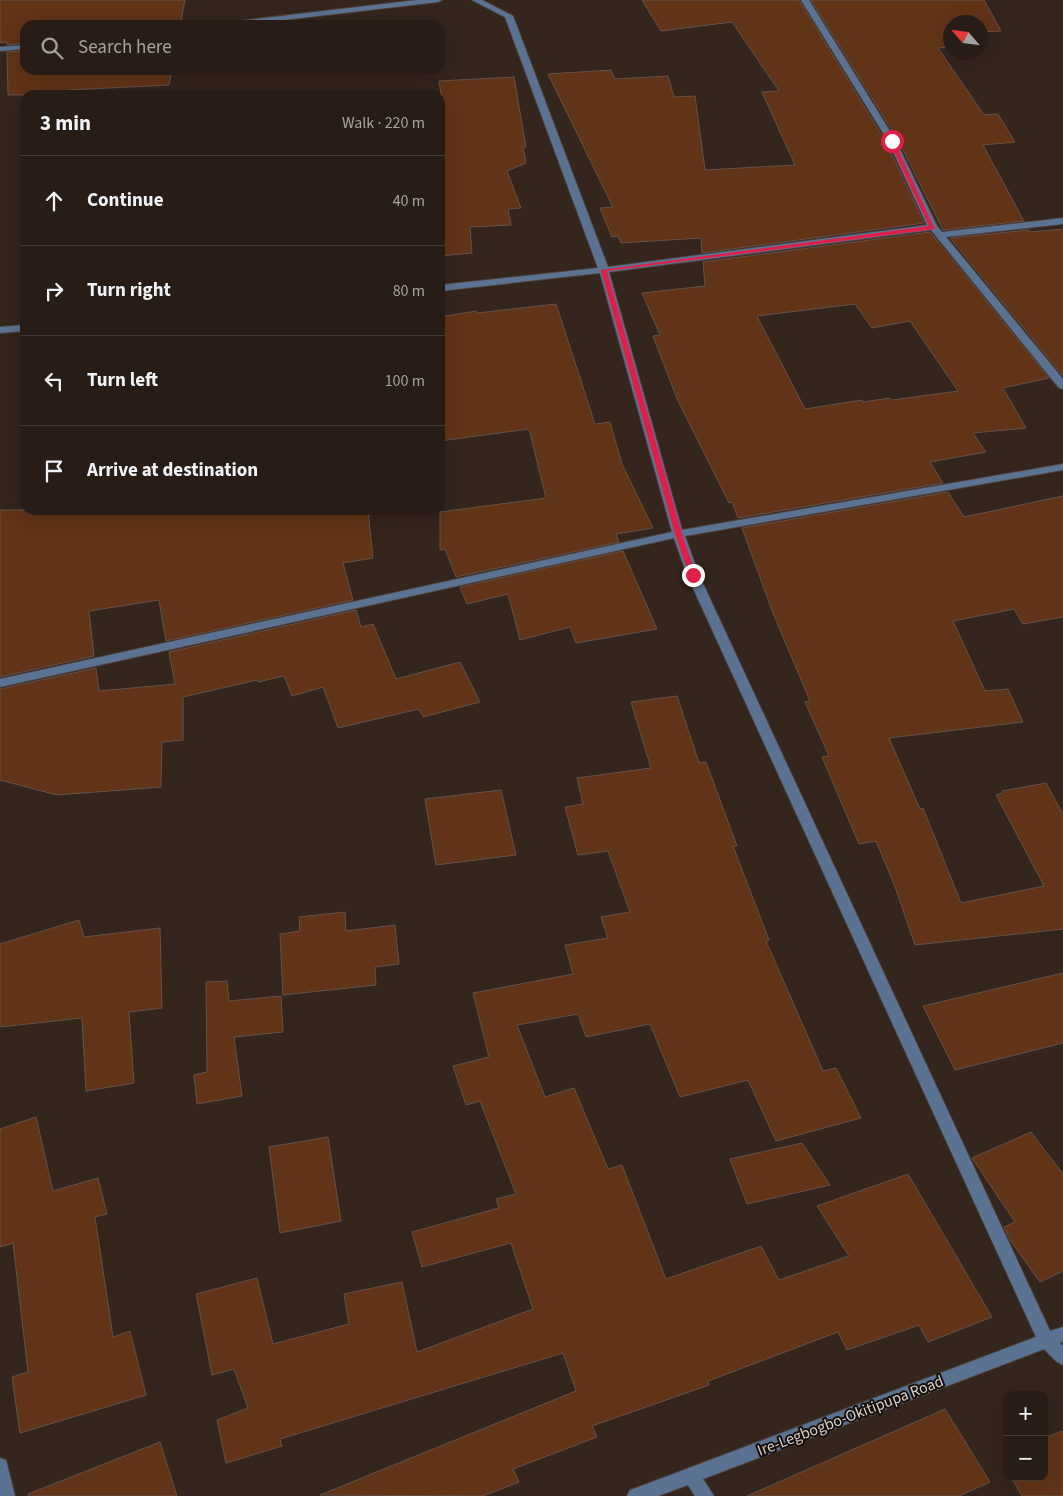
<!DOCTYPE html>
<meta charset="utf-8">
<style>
:root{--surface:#271c16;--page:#2f251f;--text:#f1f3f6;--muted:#a4a1a1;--line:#433a35}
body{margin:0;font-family:"Source Sans 3",sans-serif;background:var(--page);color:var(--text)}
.controls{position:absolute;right:15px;bottom:15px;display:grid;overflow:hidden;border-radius:10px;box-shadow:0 5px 20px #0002}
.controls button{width:45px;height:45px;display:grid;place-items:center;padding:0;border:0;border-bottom:1px solid var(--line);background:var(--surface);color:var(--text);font:25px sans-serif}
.compass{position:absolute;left:943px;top:15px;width:45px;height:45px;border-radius:50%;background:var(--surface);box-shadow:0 5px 20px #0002;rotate:298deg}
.stop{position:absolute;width:15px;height:15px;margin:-11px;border:4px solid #e11d48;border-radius:50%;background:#fff}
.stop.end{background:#e11d48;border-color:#fff;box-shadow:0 1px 5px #0008}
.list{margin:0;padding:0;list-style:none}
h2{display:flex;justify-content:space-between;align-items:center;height:65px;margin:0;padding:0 20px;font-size:21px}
h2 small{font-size:16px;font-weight:400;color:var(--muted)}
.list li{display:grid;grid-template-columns:32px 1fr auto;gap:15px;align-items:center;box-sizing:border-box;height:90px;padding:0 20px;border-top:1px solid var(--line)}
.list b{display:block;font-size:19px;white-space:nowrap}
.list em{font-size:16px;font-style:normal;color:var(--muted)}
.icon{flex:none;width:28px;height:28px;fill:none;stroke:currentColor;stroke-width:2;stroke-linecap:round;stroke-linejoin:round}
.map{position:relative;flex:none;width:1063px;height:1496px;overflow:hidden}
.search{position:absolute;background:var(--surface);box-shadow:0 5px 20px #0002;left:20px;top:20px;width:425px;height:55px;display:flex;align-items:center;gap:12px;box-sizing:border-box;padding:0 18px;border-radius:15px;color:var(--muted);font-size:19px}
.panel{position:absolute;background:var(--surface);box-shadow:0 5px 20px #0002;left:20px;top:90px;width:425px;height:425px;border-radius:15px}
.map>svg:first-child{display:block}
.building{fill:#613317;stroke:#635249;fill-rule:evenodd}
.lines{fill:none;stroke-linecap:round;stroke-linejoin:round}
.minor-casing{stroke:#4e4039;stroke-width:2}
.minor{fill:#5b7393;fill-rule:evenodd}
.route{fill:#e11d48}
.labels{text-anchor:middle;stroke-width:4;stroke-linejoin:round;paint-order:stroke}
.near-street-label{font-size:16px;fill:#d9cfca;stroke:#16100c}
</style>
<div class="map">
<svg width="1063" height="1496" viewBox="0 0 1063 1496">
<rect width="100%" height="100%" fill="#34251d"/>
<!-- building -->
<g class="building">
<polygon points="0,0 185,0 180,25 25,25 25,43 7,45 7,42 0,43"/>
<polygon points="642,0 799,0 886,142 924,223 702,253 701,238 621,243 618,236 612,237 600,208 613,207 548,74 611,70 615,79 668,76 674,97 695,96 705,170 795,165 762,92 779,91 732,22 661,31"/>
<polygon points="811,0 984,0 1001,31 980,32 980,22 950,22 950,47 938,48 984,115 998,114 1015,142 983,145 1024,221 943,230 898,140"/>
<polygon points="25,51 25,70 172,70 169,85 68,90 68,95 8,95 7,52"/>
<polygon points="514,77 526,147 523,147 526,163 507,171 521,208 508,209 511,225 470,227 472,253 440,256 441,94 439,81"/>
<polygon points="1063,229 1063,375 1062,375 950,238 1029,230 1030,232"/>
<path d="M930,232L1049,378L1003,388L1026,428L973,433L986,452L930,462L943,483L738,518L732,502L729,503L678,401L653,336L660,335L642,293L705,286L703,262ZM855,304L872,328L910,321L958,391L892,400L890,398L863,402L862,400L805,409L757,316Z"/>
<polygon points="556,304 595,424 610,422 622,464 653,528 616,534 619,542 456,577 445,549 440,550 440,512 546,498 529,429 440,441 440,317 476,311 477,313"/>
<polygon points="948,492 964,517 1063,496 1063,617 1023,624 1014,609 953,621 985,691 1008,689 1023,722 889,738 920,809 923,808 961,903 1044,886 996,795 1003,793 1002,791 1046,783 1063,814 1063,929 915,945 894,884 876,841 859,844 822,757 829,756 805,702 810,701 773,613 742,528"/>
<polygon points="0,510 368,510 373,558 343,563 353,600 166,641 159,600 89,611 94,656 0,677"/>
<polygon points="623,551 657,629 576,643 570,627 520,640 508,594 467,604 460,587"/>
<polygon points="356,610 361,627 373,624 396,679 460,662 480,702 423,717 419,709 338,728 323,687 292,696 284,676 258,682 257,680 183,697 183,740 162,742 161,787 57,795 0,780 0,689 96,668 99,691 175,684 169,652"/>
<polygon points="677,696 699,763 706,762 737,846 733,846 769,940 766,941 823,1071 836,1068 861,1118 776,1141 748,1080 680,1097 650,1024 586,1037 578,1014 517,1025 545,1097 574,1088 608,1169 622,1165 666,1279 761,1246 779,1280 849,1256 817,1206 908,1174 992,1317 928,1342 919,1325 847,1350 838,1332 708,1381 709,1385 592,1426 597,1437 513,1469 519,1482 483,1496 320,1495 576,1391 563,1353 280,1439 282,1446 226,1463 217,1420 248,1408 234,1369 212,1375 196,1294 257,1278 273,1344 349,1324 344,1294 402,1282 417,1352 533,1309 511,1243 422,1267 412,1232 499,1208 496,1199 516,1194 480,1101 466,1105 453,1066 489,1057 473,993 573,974 565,945 608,938 601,917 630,912 608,851 578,855 565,807 583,804 577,778 651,768 631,702"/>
<polygon points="501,790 516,855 436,865 425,799"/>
<polygon points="345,912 346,931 395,925 399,964 375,967 376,985 283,995 280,934 300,931 299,917"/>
<polygon points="79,920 84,937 160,928 162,1008 129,1012 134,1083 86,1091 82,1018 0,1027 0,944"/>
<polygon points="1063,973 1063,1043 955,1070 923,1006"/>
<polygon points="227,981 229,1001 281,996 283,1032 234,1037 242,1096 197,1104 194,1075 207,1072 206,982"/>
<polygon points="36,1117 53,1191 98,1178 107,1214 95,1217 113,1337 130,1331 146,1395 20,1433 12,1377 28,1372 13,1243 0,1247 0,1129"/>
<polygon points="1031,1132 1063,1174 1063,1271 1040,1282 1010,1240 1004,1227 1015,1222 972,1158"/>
<polygon points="328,1137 341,1221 280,1233 269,1147"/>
<polygon points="802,1143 830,1185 747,1204 730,1159"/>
<polygon points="945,1409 990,1482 959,1496 747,1496"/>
<polygon points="1063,1431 1063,1496 1022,1496 1011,1477 1044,1477 1044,1438"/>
<polygon points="160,1442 177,1496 28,1496 28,1494"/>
</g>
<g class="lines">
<!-- minor casing -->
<g class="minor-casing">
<g id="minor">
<polygon points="417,0 442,0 438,2 242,25 217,25 221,23"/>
<polygon points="472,0 482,0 513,16 608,267 927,225 888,141 801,0 809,0 896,141 937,226 942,232 1063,218 1063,224 946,237 1063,379 1063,389 1059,388 931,230 609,272 682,530 1063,464 1063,470 685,536 699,575 1050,1331 1063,1327 1063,1341 1060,1343 1063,1346 1063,1365 1057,1362 1044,1349 703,1479 714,1496 695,1496 688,1485 658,1496 627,1496 630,1490 636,1488 1036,1337 687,575 674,538 0,687 0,679 672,532 600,273 440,291 440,285 598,268 505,17"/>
<polygon points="25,45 25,49 0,51 0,47"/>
<polygon points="25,325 25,331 0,333 0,327"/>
<polygon points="0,1458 6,1460 15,1496 0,1496"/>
</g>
</g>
<!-- minor -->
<use href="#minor" class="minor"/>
</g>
<!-- route -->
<polygon class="route" points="892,139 894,141 935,229 607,271 682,534 696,575 690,577 675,534 601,270 929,226 889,141"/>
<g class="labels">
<!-- near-street labels -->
<g class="near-street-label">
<text transform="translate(850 1415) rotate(-21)" y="6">Ire-Legbogbo-Okitipupa Road</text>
</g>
</g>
</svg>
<div class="controls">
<button>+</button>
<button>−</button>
</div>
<svg class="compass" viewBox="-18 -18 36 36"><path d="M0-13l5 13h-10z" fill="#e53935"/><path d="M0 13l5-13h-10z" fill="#a4a1a1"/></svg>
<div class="stop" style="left:892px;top:141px"></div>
<div class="stop end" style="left:693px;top:575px"></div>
<div class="search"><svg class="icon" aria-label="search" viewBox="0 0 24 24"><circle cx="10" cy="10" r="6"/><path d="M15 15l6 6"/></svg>Search here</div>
<section class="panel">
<h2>3 min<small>Walk · 220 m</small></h2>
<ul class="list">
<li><svg class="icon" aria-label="ahead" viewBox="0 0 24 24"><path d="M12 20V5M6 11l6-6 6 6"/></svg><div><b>Continue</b></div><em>40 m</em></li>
<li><svg class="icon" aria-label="right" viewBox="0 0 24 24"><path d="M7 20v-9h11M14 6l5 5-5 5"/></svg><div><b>Turn right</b></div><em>80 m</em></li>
<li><svg class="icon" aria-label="left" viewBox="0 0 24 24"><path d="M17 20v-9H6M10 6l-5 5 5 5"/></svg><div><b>Turn left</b></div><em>100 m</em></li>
<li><svg class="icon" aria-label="arrive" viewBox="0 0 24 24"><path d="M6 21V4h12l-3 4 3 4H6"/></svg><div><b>Arrive at destination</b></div></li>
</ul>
</section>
</div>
